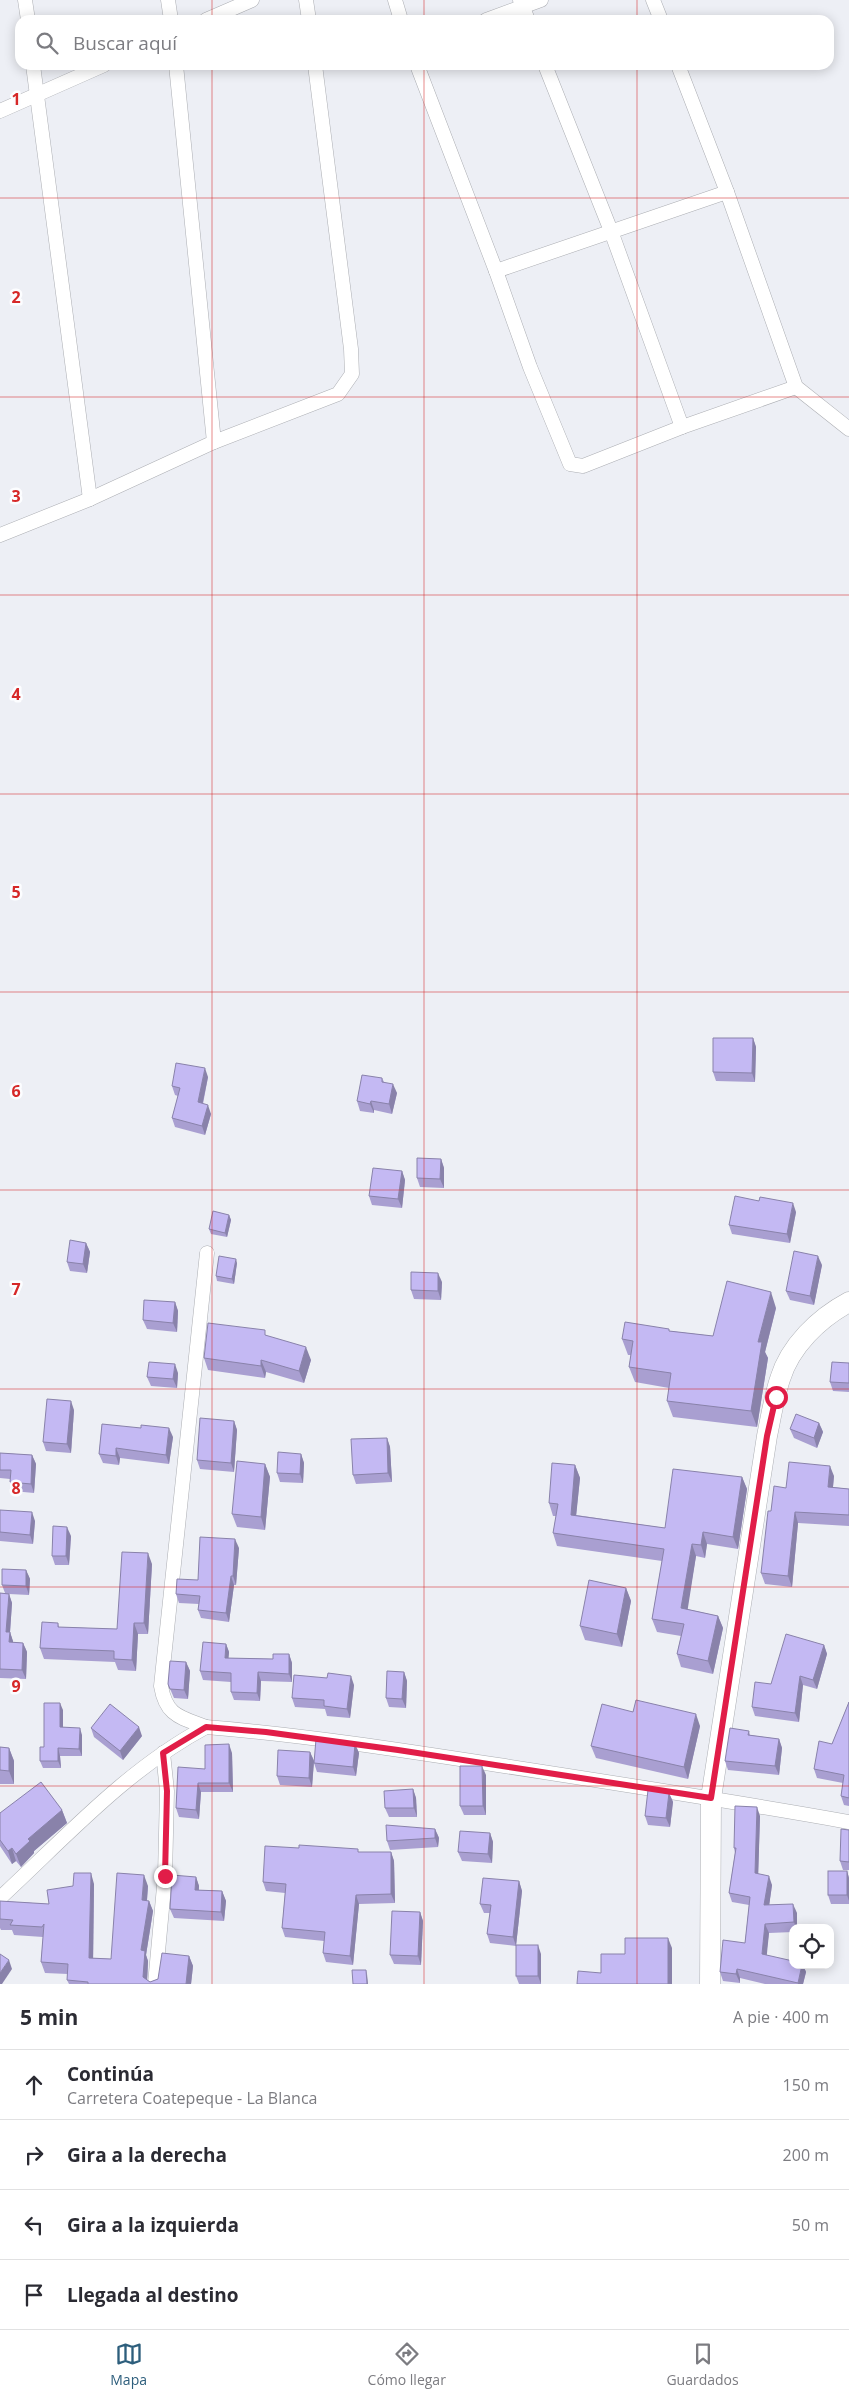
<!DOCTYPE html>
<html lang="es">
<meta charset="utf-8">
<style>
:root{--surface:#fff;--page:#f7f7f7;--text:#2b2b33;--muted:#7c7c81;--line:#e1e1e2;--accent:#2d5e7c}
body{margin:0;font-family:"Open Sans",sans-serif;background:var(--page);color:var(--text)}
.controls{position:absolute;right:15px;bottom:15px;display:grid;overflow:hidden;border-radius:10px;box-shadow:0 2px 12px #0003}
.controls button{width:45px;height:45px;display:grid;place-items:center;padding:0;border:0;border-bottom:1px solid var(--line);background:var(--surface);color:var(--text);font:25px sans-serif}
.stop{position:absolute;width:15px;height:15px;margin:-11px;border:4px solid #e11d48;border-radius:50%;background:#fff}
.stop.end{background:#e11d48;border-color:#fff;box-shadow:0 1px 5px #0008}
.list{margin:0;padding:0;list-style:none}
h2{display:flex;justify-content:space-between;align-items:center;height:65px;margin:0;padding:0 20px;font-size:21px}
h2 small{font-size:16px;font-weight:400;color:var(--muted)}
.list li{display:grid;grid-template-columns:32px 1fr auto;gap:15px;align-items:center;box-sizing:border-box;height:70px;padding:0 20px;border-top:1px solid var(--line)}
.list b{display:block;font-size:19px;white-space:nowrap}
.list p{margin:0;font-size:16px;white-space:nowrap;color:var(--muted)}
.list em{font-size:16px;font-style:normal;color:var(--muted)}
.icon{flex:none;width:28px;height:28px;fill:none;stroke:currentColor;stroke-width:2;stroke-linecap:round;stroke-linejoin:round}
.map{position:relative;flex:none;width:849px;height:1984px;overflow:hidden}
.search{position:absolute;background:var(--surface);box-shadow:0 2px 12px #0003;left:15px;right:15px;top:15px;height:55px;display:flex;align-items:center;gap:12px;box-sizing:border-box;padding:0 18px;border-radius:15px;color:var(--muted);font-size:19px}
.sheet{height:345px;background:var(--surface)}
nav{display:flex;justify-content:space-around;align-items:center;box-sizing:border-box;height:70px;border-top:1px solid var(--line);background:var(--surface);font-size:14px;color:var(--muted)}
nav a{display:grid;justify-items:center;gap:2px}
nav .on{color:var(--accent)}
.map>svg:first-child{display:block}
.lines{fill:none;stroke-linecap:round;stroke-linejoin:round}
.minor-casing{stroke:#acaeb3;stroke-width:15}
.secondary-casing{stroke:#acaeb3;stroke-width:21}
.minor{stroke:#fff;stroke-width:14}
.secondary{stroke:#fff;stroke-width:20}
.wall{fill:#a99fd1}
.shaded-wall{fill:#8982aa}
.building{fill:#c4b9f3;stroke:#8982aa}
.route{stroke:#e11d48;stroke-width:6}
.grid{fill:none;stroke:#d62828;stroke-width:1;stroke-opacity:0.55}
.grid-label{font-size:16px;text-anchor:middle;font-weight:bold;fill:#d62828;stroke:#fcfdff;stroke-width:5;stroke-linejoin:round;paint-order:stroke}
</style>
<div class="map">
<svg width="849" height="1984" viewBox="0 0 849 1984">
<rect width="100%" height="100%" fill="#edeff5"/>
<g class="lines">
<!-- minor casing -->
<g class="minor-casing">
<g id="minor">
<polyline points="25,0 28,20"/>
<polyline points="168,0 171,20"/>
<polyline points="306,0 309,20"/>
<polyline points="395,0 401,20"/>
<polyline points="520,0 528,20"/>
<polyline points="653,0 661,20"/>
<polyline points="206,20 252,0"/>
<polyline points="486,20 541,0"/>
<polyline points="33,65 90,499"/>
<polyline points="176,65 214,442"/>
<polyline points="417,65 496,271 530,367 570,464 583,466 682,427 796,387"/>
<polyline points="545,65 611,231 682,427"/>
<polyline points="678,65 727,192 796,387 849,429"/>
<polyline points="0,111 104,65"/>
<polyline points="496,271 727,192"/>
<polyline points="0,535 90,499 214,442 338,394 352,374 351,349 315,65"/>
<path d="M206,1727C304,1735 401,1750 498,1765C615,1783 732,1801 849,1822"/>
<path d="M0,1898C65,1838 127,1769 206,1727C180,1717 166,1716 161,1686L207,1253"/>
<polyline points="155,1984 165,1876 167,1791 163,1753"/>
</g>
</g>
<!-- secondary casing -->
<g class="secondary-casing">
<path id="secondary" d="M710,1984L711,1798L767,1436C771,1417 774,1397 780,1379C790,1346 819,1318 849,1302"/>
</g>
<!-- minor -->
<use href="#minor" class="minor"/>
<!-- secondary -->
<use href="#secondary" class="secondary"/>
</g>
<!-- wall -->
<g class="wall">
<polygon points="753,1038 756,1047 755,1082 716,1081 713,1072"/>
<polygon points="208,1077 203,1104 211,1114 205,1135 175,1127 172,1118 178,1096 175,1095 172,1086"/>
<polygon points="382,1078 384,1082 397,1093 392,1114 374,1110 374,1113 360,1111 357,1101"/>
<polygon points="441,1159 444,1168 444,1188 420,1187 417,1178"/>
<polygon points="402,1171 405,1180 402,1208 372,1205 369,1196"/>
<polygon points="796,1212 790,1243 732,1234 729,1225"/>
<polygon points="229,1215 231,1220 227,1237 211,1234 209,1229"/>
<polygon points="86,1243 90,1252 87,1273 70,1271 67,1262"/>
<polygon points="237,1263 234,1284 217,1281 216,1276"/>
<polygon points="822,1265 814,1305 790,1300 786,1291"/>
<polygon points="442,1282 441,1300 414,1299 411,1290"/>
<polygon points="175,1302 178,1311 177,1332 147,1329 143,1320"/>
<polygon points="776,1308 765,1352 768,1358 757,1427 673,1417 667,1401 669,1388 635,1382 629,1367 631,1355 628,1355 622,1339 670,1331 713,1336"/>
<polygon points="267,1336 311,1360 304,1383 266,1372 265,1378 208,1370 204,1358"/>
<polygon points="849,1363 849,1392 833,1391 830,1382"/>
<polygon points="178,1373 177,1388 151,1386 147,1377"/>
<polygon points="74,1410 71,1453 46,1451 43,1442"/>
<polygon points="234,1421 237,1430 234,1472 200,1469 197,1460"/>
<polygon points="819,1423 823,1432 817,1448 794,1438 790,1429"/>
<polygon points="102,1424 173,1437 169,1464 120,1458 119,1465 103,1463 99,1454"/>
<polygon points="387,1438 390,1447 392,1482 356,1484 353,1475"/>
<polygon points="0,1453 32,1455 36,1464 34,1493 13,1491 10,1482 10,1479 0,1478"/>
<polygon points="301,1454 304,1463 303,1483 280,1482 277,1473"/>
<polygon points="265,1464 270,1477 265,1530 237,1527 232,1514"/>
<polygon points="575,1465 580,1478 576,1515 665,1528 742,1477 747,1489 738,1549 707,1544 705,1558 696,1556 687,1609 718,1616 723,1628 713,1674 681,1667 677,1654 681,1636 657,1632 652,1619 662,1561 557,1546 553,1533 556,1516 553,1516 549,1503"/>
<polygon points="834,1476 833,1487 849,1489 849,1526 798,1523 792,1587 765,1584 761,1573 771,1511 786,1488"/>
<polygon points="0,1510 35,1521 33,1544 0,1541"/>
<polygon points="71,1536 69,1565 55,1565 52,1556"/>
<polygon points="239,1548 236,1585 234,1585 229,1622 201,1618 198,1610 199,1604 179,1603 176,1594 198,1580"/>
<polygon points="152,1564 148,1634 138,1634 136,1671 118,1670 115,1662 44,1659 40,1648 58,1623 59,1627 117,1629"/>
<polygon points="26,1570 30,1579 29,1595 9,1594 12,1603 10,1632 13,1642 23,1643 27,1652 26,1679 0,1678 0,1593 5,1593 2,1585"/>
<polygon points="626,1588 631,1601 622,1647 585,1640 580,1626"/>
<polygon points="226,1644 229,1652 228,1658 273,1659 289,1654 292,1663 292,1682 261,1681 260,1701 234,1700 231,1692 231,1682 203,1680 200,1671"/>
<polygon points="824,1645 827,1654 817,1689 803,1685 799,1722 755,1716 752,1707"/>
<polygon points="186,1662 190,1671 188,1699 174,1698 168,1684"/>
<polygon points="404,1672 407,1681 406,1708 389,1707 386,1698"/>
<polygon points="354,1685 350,1718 327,1716 325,1709 295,1707 292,1698"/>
<polygon points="849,1702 849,1806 844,1805 841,1796 843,1783 817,1778 814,1769 832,1744"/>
<polygon points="63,1710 63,1727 82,1735 82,1756 60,1756 61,1768 43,1768 40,1761 44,1747"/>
<polygon points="633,1712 700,1726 688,1779 596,1758 591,1746"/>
<polygon points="91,1728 142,1736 123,1760 94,1737"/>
<polygon points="749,1731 750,1735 779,1739 782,1748 779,1775 728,1770 725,1761"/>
<polygon points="355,1744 359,1753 356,1776 317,1772 314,1763"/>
<polygon points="0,1747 9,1748 14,1761 14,1784 0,1784"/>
<polygon points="310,1752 314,1761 312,1787 280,1785 277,1776"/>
<polygon points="232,1753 233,1792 201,1792 199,1819 179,1817 176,1808 205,1769"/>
<polygon points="486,1775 486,1815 464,1815 460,1806"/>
<polygon points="413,1789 416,1798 417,1817 389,1817 385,1808"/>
<polygon points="669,1793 673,1802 670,1827 648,1825 645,1816"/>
<polygon points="62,1810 67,1823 34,1851 34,1853 21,1867 16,1861 12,1864 0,1846 0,1813"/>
<polygon points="760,1816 758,1874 772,1885 769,1905 797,1913 797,1928 793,1928 793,1932 769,1933 766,1955 793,1965 803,1965 806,1972 803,1984 765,1984 740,1978 740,1983 723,1981 720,1972 745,1943 749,1905 732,1902 729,1893 735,1853 734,1848"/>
<polygon points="435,1829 439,1838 438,1847 390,1850 387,1841"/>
<polygon points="849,1830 849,1870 843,1870 840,1861"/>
<polygon points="490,1833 493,1842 492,1863 462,1861 458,1852"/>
<polygon points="359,1852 391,1852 394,1861 395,1903 359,1904 353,1965 326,1962 323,1953 324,1941 285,1937 282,1928 285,1893 266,1891 263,1882"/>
<polygon points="847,1871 849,1878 849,1904 831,1904 828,1895"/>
<polygon points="196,1877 199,1886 199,1890 222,1891 226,1901 224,1921 174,1918 170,1909"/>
<polygon points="519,1881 522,1891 516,1946 490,1943 487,1934 490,1913 484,1913 480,1904"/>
<polygon points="94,1884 93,1958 111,1959 148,1886 147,1901 149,1901 153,1911 146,1955 148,1961 147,1980 150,1982 158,1979 189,1956 193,1966 191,1984 69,1984 67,1980 68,1974 45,1973 41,1962 43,1937 14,1935 12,1930 1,1930 0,1928 0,1901 49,1904"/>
<polygon points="420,1912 423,1921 421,1965 394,1964 390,1955"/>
<polygon points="541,1954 541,1984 519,1984 516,1976"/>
</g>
<!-- shaded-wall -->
<g class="shaded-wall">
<polygon points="753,1038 756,1047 755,1082 752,1073"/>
<polygon points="205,1068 208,1077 201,1111 198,1102"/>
<polygon points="393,1084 397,1093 392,1114 389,1104"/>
<polygon points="371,1101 374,1110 374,1113 370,1104"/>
<polygon points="208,1105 211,1114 205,1135 202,1126"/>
<polygon points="441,1159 444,1168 444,1188 440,1179"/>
<polygon points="402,1171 405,1180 402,1208 398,1199"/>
<polygon points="793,1203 796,1212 790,1243 787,1234"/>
<polygon points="229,1215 231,1220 227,1237 225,1233"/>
<polygon points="86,1243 90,1252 87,1273 83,1264"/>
<polygon points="818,1256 822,1265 814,1305 810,1296"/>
<polygon points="236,1259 237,1263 234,1284 232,1279"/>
<polygon points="438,1273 442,1282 441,1300 438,1291"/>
<polygon points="771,1292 776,1308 765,1352 768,1358 757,1427 751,1411 758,1342"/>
<polygon points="175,1302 178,1311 177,1332 173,1323"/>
<polygon points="306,1347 311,1360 304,1383 299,1371"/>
<polygon points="261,1360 266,1372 265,1378 261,1366"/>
<polygon points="175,1364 178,1373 177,1388 173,1379"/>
<polygon points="71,1401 74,1410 71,1453 67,1444"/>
<polygon points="234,1421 237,1430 234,1472 231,1463"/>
<polygon points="819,1423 823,1432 817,1448 814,1438"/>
<polygon points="169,1428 173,1437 169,1464 166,1455"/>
<polygon points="387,1438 390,1447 392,1482 388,1473"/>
<polygon points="116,1448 120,1458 119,1465 116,1456"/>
<polygon points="301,1454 304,1463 303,1483 300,1474"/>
<polygon points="32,1455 36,1464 34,1493 31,1484"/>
<polygon points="265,1464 270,1477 265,1530 261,1517"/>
<polygon points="575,1465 580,1478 575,1527 571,1515"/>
<polygon points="830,1466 834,1476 832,1497 828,1487"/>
<polygon points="742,1477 747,1489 738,1549 733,1537"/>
<polygon points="32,1512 35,1521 33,1544 30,1535"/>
<polygon points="795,1512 798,1523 792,1587 788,1576"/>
<polygon points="67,1527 71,1536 69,1565 66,1556"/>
<polygon points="703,1532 707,1544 705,1558 701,1545"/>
<polygon points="235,1539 239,1548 236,1585 233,1576"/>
<polygon points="692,1544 696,1556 686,1620 681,1608"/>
<polygon points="148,1553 152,1564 148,1634 144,1623"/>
<polygon points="26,1570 30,1579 29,1595 26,1586"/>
<polygon points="231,1576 234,1585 229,1622 226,1613"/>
<polygon points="626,1588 631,1601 622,1647 617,1634"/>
<polygon points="9,1594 12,1603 10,1632 13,1641 13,1651 6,1632"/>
<polygon points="718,1616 723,1628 713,1674 708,1661"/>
<polygon points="134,1623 138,1634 136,1671 132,1660"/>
<polygon points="23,1643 27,1652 26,1679 22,1670"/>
<polygon points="226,1644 229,1652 228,1666 225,1658"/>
<polygon points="824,1645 827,1654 817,1689 813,1680"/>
<polygon points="289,1654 292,1663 292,1682 289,1674"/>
<polygon points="186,1662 190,1671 188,1699 184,1690"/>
<polygon points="258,1672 261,1681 260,1701 257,1693"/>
<polygon points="404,1672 407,1681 406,1708 402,1699"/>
<polygon points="351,1676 354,1685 350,1718 347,1709"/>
<polygon points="800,1676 803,1685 799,1722 795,1713"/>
<polygon points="60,1703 63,1710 63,1734 60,1727"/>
<polygon points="696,1714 700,1726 688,1779 684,1767"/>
<polygon points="139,1727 142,1736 123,1760 120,1751"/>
<polygon points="80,1728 82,1735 82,1756 79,1749"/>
<polygon points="779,1739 782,1748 779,1775 775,1766"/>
<polygon points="229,1744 232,1753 233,1792 229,1783"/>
<polygon points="355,1744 359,1753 356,1776 353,1767"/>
<polygon points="9,1748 14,1761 14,1784 9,1771"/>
<polygon points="58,1748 60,1756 61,1768 58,1761"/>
<polygon points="310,1752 314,1761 312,1787 309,1778"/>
<polygon points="482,1766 486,1775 486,1815 483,1806"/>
<polygon points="198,1783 201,1792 199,1819 196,1810"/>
<polygon points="413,1789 416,1798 417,1817 414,1808"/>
<polygon points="669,1793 673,1802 670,1827 666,1818"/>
<polygon points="757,1807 760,1816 758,1882 755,1873"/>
<polygon points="62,1810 67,1823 34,1851 34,1853 21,1867 16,1854 28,1839"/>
<polygon points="435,1829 439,1838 438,1847 435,1838"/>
<polygon points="490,1833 493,1842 492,1863 488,1854"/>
<polygon points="12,1848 16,1861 12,1864 8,1851"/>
<polygon points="391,1852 394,1861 395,1903 391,1894"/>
<polygon points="847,1871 849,1878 849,1901 847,1895"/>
<polygon points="91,1873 94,1884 93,1968 89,1958"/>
<polygon points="144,1875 148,1886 146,1911 142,1900"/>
<polygon points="769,1876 772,1885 768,1914 764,1905"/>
<polygon points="196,1877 199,1886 198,1899 195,1890"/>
<polygon points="519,1881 522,1891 516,1946 513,1937"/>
<polygon points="222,1891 226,1901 224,1921 221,1912"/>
<polygon points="356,1895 359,1904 353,1965 350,1956"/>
<polygon points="149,1901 153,1911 146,1955 148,1961 147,1984 143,1977 141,1950"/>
<polygon points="793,1904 797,1913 797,1928 796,1928 794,1922"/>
<polygon points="420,1912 423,1921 421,1965 418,1956"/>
<polygon points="765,1924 769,1933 766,1963 762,1954"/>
<polygon points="668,1938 672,1948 672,1984 668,1984"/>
<polygon points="538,1945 541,1954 541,1984 538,1976"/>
<polygon points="189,1956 193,1966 191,1984 186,1984"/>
<polygon points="9,1960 12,1969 2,1984 0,1984 0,1973"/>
<polygon points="802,1965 803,1965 806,1972 803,1984 798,1984"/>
<polygon points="737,1969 740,1978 740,1983 736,1974"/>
<polygon points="366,1970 367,1974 368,1984 367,1984"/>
</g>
<!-- building -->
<g class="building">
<polygon points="713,1038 753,1038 752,1073 713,1072"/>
<polygon points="176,1063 205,1068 198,1102 208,1105 202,1126 172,1118 180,1088 172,1086"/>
<polygon points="362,1075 382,1078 382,1082 393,1084 389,1104 371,1101 370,1104 357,1101"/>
<polygon points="417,1158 441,1159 440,1179 417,1178"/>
<polygon points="373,1168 402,1171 398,1199 369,1196"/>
<polygon points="735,1196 759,1201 760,1197 793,1203 787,1234 729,1225"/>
<polygon points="213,1211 229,1215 225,1233 209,1229"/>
<polygon points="70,1240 86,1243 83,1264 67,1262"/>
<polygon points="794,1251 818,1256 810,1296 786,1291"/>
<polygon points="219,1256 236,1259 232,1279 216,1276"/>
<polygon points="411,1272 438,1273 438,1291 411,1290"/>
<polygon points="727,1281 771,1292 758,1342 762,1342 751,1411 667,1401 671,1373 629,1367 633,1341 622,1339 625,1322 669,1329 669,1331 713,1336"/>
<polygon points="144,1300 175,1302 173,1323 143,1320"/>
<polygon points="208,1323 265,1330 265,1335 306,1347 299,1371 261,1360 261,1366 204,1358"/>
<polygon points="149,1362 175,1364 173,1379 147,1377"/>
<polygon points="832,1362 849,1363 849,1383 830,1382"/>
<polygon points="47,1399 71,1401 67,1444 43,1442"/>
<polygon points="796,1414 819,1423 814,1438 790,1429"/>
<polygon points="200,1418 234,1421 231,1463 197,1460"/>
<polygon points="102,1424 141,1428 141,1425 169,1428 166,1455 116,1448 116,1456 99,1454"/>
<polygon points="387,1438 388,1473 353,1475 351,1439"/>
<polygon points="278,1452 301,1454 300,1474 277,1473"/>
<polygon points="0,1453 32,1455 31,1484 10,1482 11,1470 0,1470"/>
<polygon points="237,1461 265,1464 261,1517 232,1514"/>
<polygon points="789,1462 830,1466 828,1487 849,1489 849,1515 795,1512 788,1576 761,1573 768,1511 771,1511 774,1486 786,1488"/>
<polygon points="552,1463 575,1465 571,1515 665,1528 673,1469 742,1477 733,1537 703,1532 701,1545 692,1544 681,1608 718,1616 708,1661 677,1654 684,1624 652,1619 664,1549 553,1533 558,1504 549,1503"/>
<polygon points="0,1510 32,1512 30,1535 0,1532"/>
<polygon points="53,1526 67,1527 66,1556 52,1556"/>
<polygon points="200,1537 235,1539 233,1576 231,1576 226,1613 198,1610 200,1596 176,1594 177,1579 198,1580"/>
<polygon points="122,1552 148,1553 144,1623 134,1623 132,1660 114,1659 114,1651 40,1648 42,1622 58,1623 58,1627 117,1629"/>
<polygon points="2,1569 26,1570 26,1586 2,1585"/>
<polygon points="589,1580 626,1588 617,1634 580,1626"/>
<polygon points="0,1593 9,1594 6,1632 10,1632 9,1642 23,1643 22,1670 0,1669"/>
<polygon points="786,1634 824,1645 813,1680 800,1676 795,1713 752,1707 755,1682 771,1684"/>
<polygon points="203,1642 226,1644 225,1658 273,1659 273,1654 289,1654 289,1674 258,1672 257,1693 231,1692 231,1673 200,1671"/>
<polygon points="170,1661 186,1662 184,1690 170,1689 168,1684"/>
<polygon points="387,1671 404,1672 402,1699 386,1698"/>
<polygon points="328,1673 351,1676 347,1709 324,1706 324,1700 292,1698 294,1675 327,1678"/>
<polygon points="636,1700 696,1714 684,1767 591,1746 602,1704 633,1712"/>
<polygon points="849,1702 849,1798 841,1796 844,1775 814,1769 819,1741 832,1744"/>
<polygon points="44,1703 60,1703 60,1727 80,1728 79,1749 58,1748 58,1761 40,1761 40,1747 44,1747"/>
<polygon points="110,1704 139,1727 120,1751 91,1728"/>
<polygon points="730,1728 749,1731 748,1735 779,1739 775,1766 725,1761"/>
<polygon points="316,1739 355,1744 353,1767 314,1763"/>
<polygon points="229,1744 229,1783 198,1783 196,1810 176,1808 178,1767 205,1769 205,1745"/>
<polygon points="0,1747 9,1748 9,1771 0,1770"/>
<polygon points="278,1750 310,1752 309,1778 277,1776"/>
<polygon points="460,1766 482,1766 483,1806 460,1806"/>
<polygon points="41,1782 62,1810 28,1839 30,1841 16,1854 12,1848 8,1851 0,1840 0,1813"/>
<polygon points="413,1789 414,1808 385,1808 384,1791"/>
<polygon points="648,1790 669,1793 666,1818 645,1816"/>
<polygon points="735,1806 757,1807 755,1873 769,1876 764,1905 793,1904 794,1922 765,1924 762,1954 793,1961 793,1965 802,1965 798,1983 737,1969 736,1974 720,1972 723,1940 745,1943 750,1897 729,1893 736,1848 734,1848"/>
<polygon points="386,1825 435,1829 435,1838 387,1841"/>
<polygon points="841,1829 849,1830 849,1862 840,1861"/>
<polygon points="460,1831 490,1833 488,1854 458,1852"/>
<polygon points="299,1845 358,1849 358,1852 391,1852 391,1894 356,1895 350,1956 323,1953 325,1932 282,1928 286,1884 263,1882 265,1846 299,1848"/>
<rect x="828" y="1871" width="19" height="24"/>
<polygon points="74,1873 91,1873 89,1958 111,1959 117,1873 144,1875 142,1900 149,1901 141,1950 145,1951 143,1977 150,1982 158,1979 162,1953 189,1956 186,1984 88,1984 88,1982 67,1980 68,1964 41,1962 44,1924 42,1927 10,1925 13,1920 0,1919 0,1901 49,1904 47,1890 73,1886"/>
<polygon points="172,1875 196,1877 195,1890 222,1891 221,1912 170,1909"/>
<polygon points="483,1878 519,1881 513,1937 487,1934 491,1905 480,1904"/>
<polygon points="392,1911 420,1912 418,1956 390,1955"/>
<polygon points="625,1938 668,1938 668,1984 577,1984 578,1971 601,1973 601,1954 625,1954"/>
<rect x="516" y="1945" width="22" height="31"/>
<polygon points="0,1954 9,1960 0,1973"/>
<polygon points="352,1970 366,1970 367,1984 353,1984"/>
</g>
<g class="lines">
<!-- route -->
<polyline class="route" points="165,1876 167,1791 163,1753 206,1727 266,1732 398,1750 711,1798 767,1436 776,1397"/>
</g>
<!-- grid -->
<path class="grid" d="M212,0V20M424,0V20M637,0V20M212,65V1984M424,65V1984M637,65V1984M0,198H849M0,397H849M0,595H849M0,794H849M0,992H849M0,1190H849M0,1389H849M0,1587H849M0,1786H849"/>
<g class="grid-label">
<text x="16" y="105">1</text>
<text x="16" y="303">2</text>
<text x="16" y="502">3</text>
<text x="16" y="700">4</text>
<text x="16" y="898">5</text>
<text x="16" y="1097">6</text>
<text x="16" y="1295">7</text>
<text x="16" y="1494">8</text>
<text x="16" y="1692">9</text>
</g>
</svg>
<div class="controls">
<button><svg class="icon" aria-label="locate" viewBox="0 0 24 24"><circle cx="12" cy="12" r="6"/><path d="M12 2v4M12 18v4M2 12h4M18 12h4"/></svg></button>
</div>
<div class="stop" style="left:776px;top:1397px"></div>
<div class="stop end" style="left:165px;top:1876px"></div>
<div class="search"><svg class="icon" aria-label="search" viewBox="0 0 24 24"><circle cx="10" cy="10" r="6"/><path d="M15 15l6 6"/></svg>Buscar aquí</div>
</div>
<section class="sheet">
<h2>5 min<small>A pie · 400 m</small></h2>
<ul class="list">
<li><svg class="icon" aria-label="ahead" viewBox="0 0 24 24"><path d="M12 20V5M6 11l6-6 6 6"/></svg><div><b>Continúa</b><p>Carretera Coatepeque - La Blanca</p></div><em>150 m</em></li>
<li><svg class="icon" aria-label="right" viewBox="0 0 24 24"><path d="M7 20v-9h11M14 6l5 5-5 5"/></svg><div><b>Gira a la derecha</b></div><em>200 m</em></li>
<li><svg class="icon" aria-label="left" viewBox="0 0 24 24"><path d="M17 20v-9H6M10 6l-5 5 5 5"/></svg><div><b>Gira a la izquierda</b></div><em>50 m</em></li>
<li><svg class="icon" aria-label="arrive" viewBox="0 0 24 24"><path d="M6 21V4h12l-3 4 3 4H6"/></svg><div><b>Llegada al destino</b></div></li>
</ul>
</section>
<nav>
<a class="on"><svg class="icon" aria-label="map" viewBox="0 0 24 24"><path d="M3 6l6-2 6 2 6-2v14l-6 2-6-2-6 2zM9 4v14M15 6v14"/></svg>Mapa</a>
<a><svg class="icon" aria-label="directions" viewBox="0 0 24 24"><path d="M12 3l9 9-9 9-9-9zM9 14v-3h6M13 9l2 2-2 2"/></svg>Cómo llegar</a>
<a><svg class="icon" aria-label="saved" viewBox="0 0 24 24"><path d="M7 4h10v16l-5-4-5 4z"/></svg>Guardados</a>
</nav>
